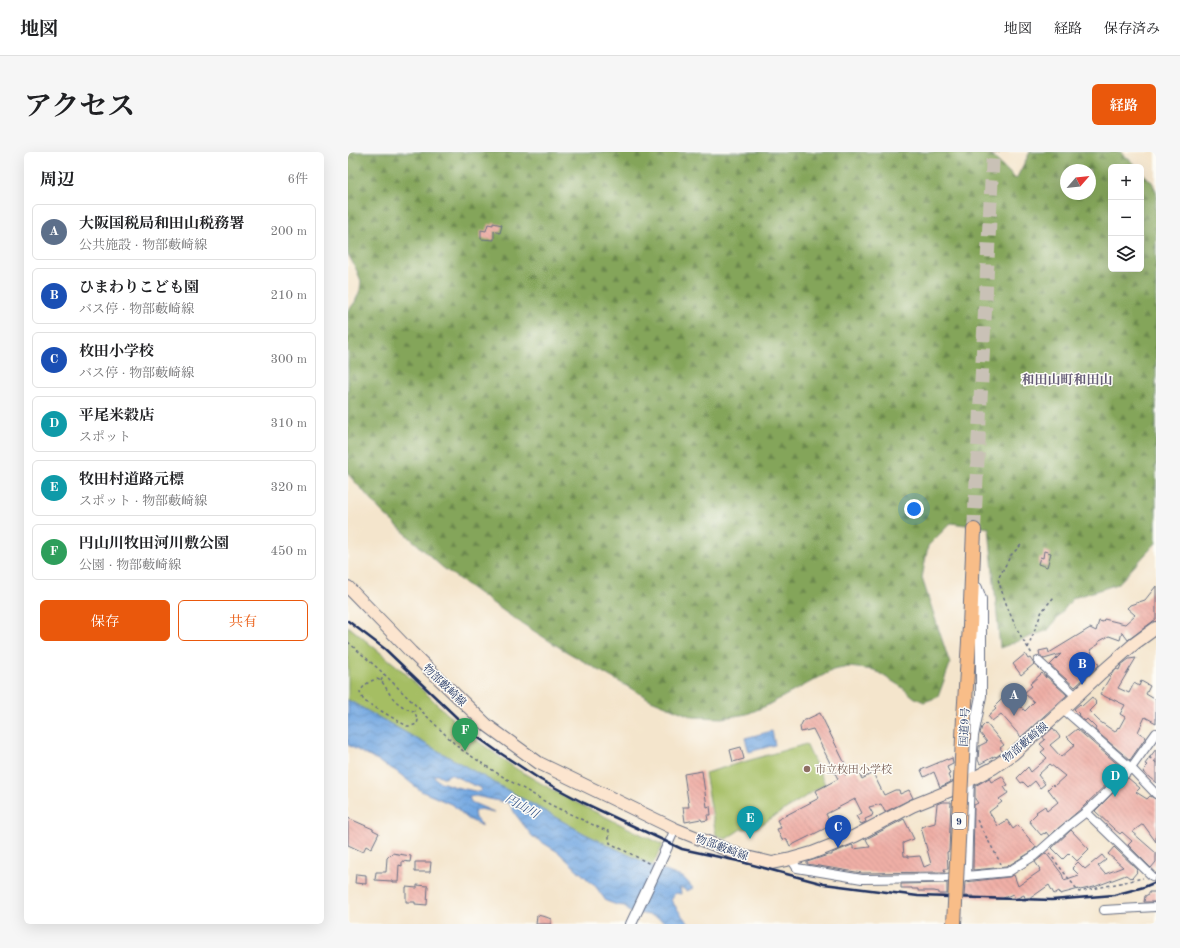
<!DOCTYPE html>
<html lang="ja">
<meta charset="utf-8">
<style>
:root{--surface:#fff;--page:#f6f6f6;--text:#202124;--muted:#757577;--line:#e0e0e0;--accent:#ea580c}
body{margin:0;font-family:"Old Standard TT","Noto Serif JP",serif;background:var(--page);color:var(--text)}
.controls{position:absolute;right:12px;top:12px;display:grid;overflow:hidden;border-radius:6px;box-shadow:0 4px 16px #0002}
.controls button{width:36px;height:36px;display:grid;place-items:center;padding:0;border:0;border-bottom:1px solid var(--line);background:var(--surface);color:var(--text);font:20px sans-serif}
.compass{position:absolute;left:712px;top:12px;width:36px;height:36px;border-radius:50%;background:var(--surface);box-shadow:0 4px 16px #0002;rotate:62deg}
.you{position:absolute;left:566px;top:357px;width:14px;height:14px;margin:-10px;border:3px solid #fff;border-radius:50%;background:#1a73e8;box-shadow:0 0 0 6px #1a73e833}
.badge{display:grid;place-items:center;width:26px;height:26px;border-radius:50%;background:var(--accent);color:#fff;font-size:13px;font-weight:700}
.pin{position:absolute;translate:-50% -33px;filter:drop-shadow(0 1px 2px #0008)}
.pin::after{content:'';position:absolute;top:21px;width:14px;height:12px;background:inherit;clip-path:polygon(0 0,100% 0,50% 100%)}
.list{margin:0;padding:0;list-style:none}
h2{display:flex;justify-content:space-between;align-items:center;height:52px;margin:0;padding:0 16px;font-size:17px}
h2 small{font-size:13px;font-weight:400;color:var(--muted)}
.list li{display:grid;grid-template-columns:26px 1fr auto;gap:12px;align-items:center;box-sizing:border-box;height:56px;margin:0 8px 8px;padding:0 8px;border:1px solid var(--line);border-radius:6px}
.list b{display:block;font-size:15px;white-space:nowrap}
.list p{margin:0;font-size:13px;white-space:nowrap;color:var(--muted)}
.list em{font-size:13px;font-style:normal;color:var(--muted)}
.actions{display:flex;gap:8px;padding:12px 16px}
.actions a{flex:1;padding:9px 0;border:1px solid var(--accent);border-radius:6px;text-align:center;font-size:14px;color:var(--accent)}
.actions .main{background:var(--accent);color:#fff}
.icon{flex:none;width:22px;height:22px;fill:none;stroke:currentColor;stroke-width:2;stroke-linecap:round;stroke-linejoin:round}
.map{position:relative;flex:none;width:808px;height:772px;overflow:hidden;border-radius:6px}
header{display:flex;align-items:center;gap:24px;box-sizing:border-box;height:56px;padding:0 20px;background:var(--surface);border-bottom:1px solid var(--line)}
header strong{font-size:19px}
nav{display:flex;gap:22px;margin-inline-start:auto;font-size:14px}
.intro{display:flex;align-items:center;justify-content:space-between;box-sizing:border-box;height:96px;padding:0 24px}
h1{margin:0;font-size:28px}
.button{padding:10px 18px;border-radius:6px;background:var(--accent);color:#fff;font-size:14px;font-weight:700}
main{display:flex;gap:24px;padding:0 24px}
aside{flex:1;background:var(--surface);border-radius:6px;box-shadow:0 4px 16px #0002}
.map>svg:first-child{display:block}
.forest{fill:url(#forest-firs);stroke:#506a5c;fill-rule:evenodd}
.park{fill:#a5be64;stroke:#607661}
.water{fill:url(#water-waves);stroke:#486ca0;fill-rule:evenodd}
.building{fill:url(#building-back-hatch)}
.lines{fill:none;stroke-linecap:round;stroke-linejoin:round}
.trunk-tunnel{stroke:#c9c1b6;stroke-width:14;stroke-dasharray:14 7;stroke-linecap:butt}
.minor-casing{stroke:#676f84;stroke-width:10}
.tertiary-casing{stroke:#676f84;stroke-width:12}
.secondary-casing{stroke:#676f84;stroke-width:14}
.trunk-casing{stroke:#676f84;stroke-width:16}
.path{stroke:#676f84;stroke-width:1.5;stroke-dasharray:3 3;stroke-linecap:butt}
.minor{stroke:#fff;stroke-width:8}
.tertiary{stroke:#fff;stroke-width:10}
.secondary{stroke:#fce5cf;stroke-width:12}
.trunk{stroke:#f8bd88;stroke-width:14}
.rail{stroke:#1b2f5e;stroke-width:2.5}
.trunk-bridge-casing{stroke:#676f84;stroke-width:16;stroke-linecap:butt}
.trunk-bridge{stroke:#f8bd88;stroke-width:14}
.education-dot{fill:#8d6e63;stroke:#fdfcf7;stroke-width:1.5}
.labels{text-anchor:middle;stroke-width:3;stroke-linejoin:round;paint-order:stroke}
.shield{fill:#fdfcf7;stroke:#5f6c8c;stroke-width:1}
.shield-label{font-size:10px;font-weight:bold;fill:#1b2f5e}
.street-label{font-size:11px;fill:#1b2f5e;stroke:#fdfcf7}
.education-label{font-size:11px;fill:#785e54;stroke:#fdfcf7;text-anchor:start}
.water-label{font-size:12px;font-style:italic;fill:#3a598c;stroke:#fdfcf7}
.quarter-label{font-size:13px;font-weight:bold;fill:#655c77;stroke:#fdfcf7}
</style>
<header>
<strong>地図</strong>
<nav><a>地図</a><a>経路</a><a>保存済み</a></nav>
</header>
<div class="intro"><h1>アクセス</h1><a class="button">経路</a></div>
<main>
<aside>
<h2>周辺<small>6件</small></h2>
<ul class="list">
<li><span class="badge" style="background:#5c6f8a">A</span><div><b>大阪国税局和田山税務署</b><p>公共施設 · 物部藪崎線</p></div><em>200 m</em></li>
<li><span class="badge" style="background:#1a4fb4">B</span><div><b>ひまわりこども園</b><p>バス停 · 物部藪崎線</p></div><em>210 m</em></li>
<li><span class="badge" style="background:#1a4fb4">C</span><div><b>枚田小学校</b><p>バス停 · 物部藪崎線</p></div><em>300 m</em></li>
<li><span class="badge" style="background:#0f9aa8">D</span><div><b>平尾米穀店</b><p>スポット</p></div><em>310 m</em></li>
<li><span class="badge" style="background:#0f9aa8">E</span><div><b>牧田村道路元標</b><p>スポット · 物部藪崎線</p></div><em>320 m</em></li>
<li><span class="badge" style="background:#2e9e5b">F</span><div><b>円山川牧田河川敷公園</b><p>公園 · 物部藪崎線</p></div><em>450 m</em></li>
</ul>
<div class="actions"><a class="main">保存</a><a>共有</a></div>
</aside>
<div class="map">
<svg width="808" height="772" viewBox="0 0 808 772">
<defs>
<pattern id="forest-firs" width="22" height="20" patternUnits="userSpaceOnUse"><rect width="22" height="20" fill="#84a55a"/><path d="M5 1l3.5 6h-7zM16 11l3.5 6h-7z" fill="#6b874e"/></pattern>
<pattern id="water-waves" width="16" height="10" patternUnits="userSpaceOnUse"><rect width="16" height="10" fill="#74a8e1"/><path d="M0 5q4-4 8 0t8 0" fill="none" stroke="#5e89ba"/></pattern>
<pattern id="building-back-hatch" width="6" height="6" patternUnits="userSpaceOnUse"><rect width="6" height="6" fill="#efafa6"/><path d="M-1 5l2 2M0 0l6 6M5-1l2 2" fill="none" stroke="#cc9791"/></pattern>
</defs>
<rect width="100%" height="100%" fill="#fdfcf7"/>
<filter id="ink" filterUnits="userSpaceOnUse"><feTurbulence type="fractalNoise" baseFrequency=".025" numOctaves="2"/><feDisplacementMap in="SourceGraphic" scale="8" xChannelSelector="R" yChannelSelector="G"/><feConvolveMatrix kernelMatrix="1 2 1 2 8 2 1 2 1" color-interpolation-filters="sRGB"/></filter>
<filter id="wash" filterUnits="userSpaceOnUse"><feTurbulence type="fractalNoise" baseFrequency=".012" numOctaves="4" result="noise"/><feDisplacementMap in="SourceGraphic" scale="16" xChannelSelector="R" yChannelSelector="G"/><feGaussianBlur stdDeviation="0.9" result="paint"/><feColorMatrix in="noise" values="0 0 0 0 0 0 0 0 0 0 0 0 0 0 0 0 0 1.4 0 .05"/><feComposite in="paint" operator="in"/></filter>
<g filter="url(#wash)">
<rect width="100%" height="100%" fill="#f4e5cc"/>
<!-- forest -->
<path class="forest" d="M0,0H640L668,27L682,0H773L789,15H763V117H793V19L804,30L808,39V391L770,432L725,446L700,478L652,496L641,376L603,371L580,394L574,426L602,512L590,545L576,550L567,546L552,534L526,518L501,515L485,518L418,554L399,562L374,566L345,565L303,548L214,497L164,465L94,415L34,360L0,322V159L7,150L12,138L13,129L9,119L0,102ZM718,18H742V42H718Z"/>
<!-- park -->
<g class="park">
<polygon points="0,474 56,520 120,582 167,616 213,643 315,693 304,714 237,682 0,548"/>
<polygon points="458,592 477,632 408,676 393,677 378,687 368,683 357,621"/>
</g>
<!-- water -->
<g class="water">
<path d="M0,548L237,682L304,714L336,726L345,736L339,739L332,735L333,742L327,741L323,748L335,765L341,772H318C311,762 292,762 281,760L277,754L269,753L258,749L248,735L210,700L184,684L168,663L161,651L127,644L121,645L123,650L146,660L132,657L126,660L127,666L135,674L120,667L105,653L73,639L48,619L0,593ZM102,622L134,637L131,640L108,635L90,629L85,623H91L97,626Z"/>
<polygon points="424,579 427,593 401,600 397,586"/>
</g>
<g id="blocks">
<!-- building -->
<g class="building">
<polygon points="145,71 154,73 152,81 146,79 146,88 133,87 133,78 138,79 140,72 145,73"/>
<polygon points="696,399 703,401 699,415 690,412 692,405 695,406"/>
<polygon points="808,434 808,467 780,488 774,480 772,488 761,484 750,490 751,492 742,498 751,513 727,535 702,513 713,502 696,507 692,504 691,499 700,497 701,501 742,476 748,479 751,469 755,470 756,467 777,472 787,463 779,456 782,453 797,448"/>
<polygon points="677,502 680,507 682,506 686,512 673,523 665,512"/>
<polygon points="788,506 770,536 781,541 786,531 791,534 793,529 802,534 798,542 808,548 808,571 797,565 790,580 798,585 782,608 747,578 748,576 739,567 737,569 730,563 731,562 726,557 732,552 734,554 744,545 748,550 747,551 748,552 741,559 751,569 767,580 770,575 771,576 777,565 772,562 777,553 762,546 762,547 752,542 765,520 769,517 771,518 773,513 781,507"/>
<polygon points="694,521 698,526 697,523 719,543 673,585 653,562 644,569 640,564 648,557 646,555 660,541 677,559 686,550 676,541 684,534 682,532"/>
<polygon points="472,561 500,618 497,623 509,617 514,627 525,621 536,643 547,638 551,638 552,642 561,638 565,646 537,660 533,652 521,655 525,662 524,663 524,664 517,667 518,670 513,672 508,664 514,661 507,647 478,662 483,673 482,673 482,674 442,694 438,686 434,688 429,677 433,676 429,668 471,646 467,639 490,627 465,577 453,580 452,575 455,569"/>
<polygon points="638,571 656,593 652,596 655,600 648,605 647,604 632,612 630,608 631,594 639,590 632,581 634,575"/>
<polygon points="705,576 712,585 702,593 713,605 727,593 719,585 729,577 773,615 773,618 734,656 701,684 698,680 697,682 696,681 693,683 681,669 689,661 688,660 697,654 699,659 710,650 700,637 705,632 706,634 717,624 702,612 690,623 697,632 692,636 687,629 680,635 675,630 673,631 669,626 680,615 683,620 699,606 693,600 697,597 692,592 697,588 695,585"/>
<polygon points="393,595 396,607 385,610 382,598"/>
<polygon points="808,597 808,631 795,620 798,616 797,615 799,613 797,612"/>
<polygon points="604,606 605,612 599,615 602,622 600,623 603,630 592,635 586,620 576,625 573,618 599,607 599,608"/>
<polygon points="354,619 359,655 362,654 363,663 359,663 360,668 354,669 353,667 337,670 335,655 341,655 336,622"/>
<polygon points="654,624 660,633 656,635 660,641 651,647 654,650 641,660 650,674 659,668 665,677 670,673 688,695 683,700 658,715 625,718 626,653 630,651 627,647 627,634 641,626 643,630"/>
<polygon points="780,626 792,636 788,640 799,647 802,644 808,647 808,690 795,672 784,680 808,701 808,710 803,716 780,693 784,689 774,680 772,682 766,677 747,659"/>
<polygon points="594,650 603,650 601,699 599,700 600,717 596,717 597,720 514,721 459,712 459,710 480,703 484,703 484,701 504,693 505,694 505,697 522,695 518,687 556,667 566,687 555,691 556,704 560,704 560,705 572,704 576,715 583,712 573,675 587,671 589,652"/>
<polygon points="0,666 25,677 25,678 31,681 23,697 18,694 15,700 0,693"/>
<polygon points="723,678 741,697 729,709 721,701 715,707 704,696"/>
<polygon points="766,695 790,718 788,719 789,720 784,726 783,725 782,726 778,723 746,735 732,738 731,737 712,742 711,739 706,742 701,733 684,745 677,746 676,743 667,747 665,742 653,747 626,746 625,744 616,744 617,730 661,725 666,723 670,734 692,719 691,717 692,717 687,710 698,701 714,722 716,728 731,723 724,716 730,710 737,717 754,703 758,708 750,714 757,722 775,715 760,702"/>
<polygon points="44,701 63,704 62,710 54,709 54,714 51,713 50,730 44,730 44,729 27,728 28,720 38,720 39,706"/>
<polygon points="67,710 83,710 82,720 67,720"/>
<polygon points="8,722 18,723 18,732 7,731"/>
<polygon points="599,731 599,742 591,742 591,740 586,739 570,739 570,737 564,737 564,736 553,736 553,732"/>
<polygon points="69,733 80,734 79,753 67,752 67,750 58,750 58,735 69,736"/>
<polygon points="801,740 808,740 808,750 796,750 797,744 801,742"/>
<polygon points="189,763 198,765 203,767 203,772 188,772"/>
</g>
</g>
</g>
<g filter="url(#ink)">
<use href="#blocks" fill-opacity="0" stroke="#676f84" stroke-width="1"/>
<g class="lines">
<!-- trunk-tunnel -->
<polyline class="trunk-tunnel" points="626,378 645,0"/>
<!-- minor casing -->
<g class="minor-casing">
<g id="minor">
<polyline points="690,509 728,544"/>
<polyline points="715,557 783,616 808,642"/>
<polyline points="738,660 804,724"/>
<polyline points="319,695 327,677"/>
<polyline points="443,707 449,716 514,727 597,726 660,720 686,704 720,674 738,660 751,648 783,616 808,581"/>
<polyline points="619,724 621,653 622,628"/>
<polyline points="756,758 808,755"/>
</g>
</g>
<!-- tertiary casing -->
<g class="tertiary-casing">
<g id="tertiary">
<polyline points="622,628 625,584 633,544 633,447 629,436 623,436"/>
<polyline points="283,772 319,695"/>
</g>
</g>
<!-- secondary casing -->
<g class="secondary-casing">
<polyline id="secondary" points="0,435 63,500 140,574 191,611 327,677 394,704 424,711 443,707 464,701 507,684 564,654 601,639 645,616 665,602 715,557 753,521 786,492 808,476"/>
</g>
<!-- trunk casing -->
<g class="trunk-casing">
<polyline id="trunk" points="616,565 622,474 626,378"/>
</g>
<!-- path -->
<g class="path">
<path d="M673,393L663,403L650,427C658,454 668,480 685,503"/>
<polyline points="0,490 34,520 111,596 152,623 203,653 254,677 261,679 261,686 262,691 302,712"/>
<polyline points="680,496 694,459 706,445"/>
<path d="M29,527C37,530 38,538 44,545C49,551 58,558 66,559L70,568L69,572L63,574H59L16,549L12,541C15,533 21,529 29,527Z"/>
<polyline points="33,529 36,522"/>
<polyline points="801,605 808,611"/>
<polyline points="629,668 653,712"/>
<polyline points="701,701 731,740 795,726"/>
</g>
<!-- minor -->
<use href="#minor" class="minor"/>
<!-- tertiary -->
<use href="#tertiary" class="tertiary"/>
<!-- secondary -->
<use href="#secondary" class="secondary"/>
<!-- trunk -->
<use href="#trunk" class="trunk"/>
<!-- rail -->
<polyline class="rail" points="0,469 37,497 128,584 149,599 193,628 236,651 334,697 390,709 476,732 570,744 704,748 766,743 796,735 808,730"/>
<!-- trunk-bridge casing -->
<g class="trunk-bridge-casing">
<polyline id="trunk-bridge" points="606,772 616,565"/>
</g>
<!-- trunk-bridge -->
<use href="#trunk-bridge" class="trunk-bridge"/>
</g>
</g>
<!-- markers -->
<circle class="education-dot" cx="459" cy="617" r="4"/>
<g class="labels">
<!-- shield labels -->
<rect class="shield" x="604" y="661" width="14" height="16" rx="3"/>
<g class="shield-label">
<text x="611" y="673">9</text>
</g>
<!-- street labels -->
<g class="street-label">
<text transform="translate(97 533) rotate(44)" y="4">物部藪崎線</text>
<text transform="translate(616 575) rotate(-87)" y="4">国道9号</text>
<text transform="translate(677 590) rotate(-40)" y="4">物部藪崎線</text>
<text transform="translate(374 695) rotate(20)" y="4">物部藪崎線</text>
</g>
<!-- education labels -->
<g class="education-label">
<text x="467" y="621">市立枚田小学校</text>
</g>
<!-- water labels -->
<g class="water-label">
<text transform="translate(174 654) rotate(29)" y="4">円山川</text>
</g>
<!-- quarter labels -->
<g class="quarter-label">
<text x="719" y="232">和田山町和田山</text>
</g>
</g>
</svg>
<div class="controls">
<button>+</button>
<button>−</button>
<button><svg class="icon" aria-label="layers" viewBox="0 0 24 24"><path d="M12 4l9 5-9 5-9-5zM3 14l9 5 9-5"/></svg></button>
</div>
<svg class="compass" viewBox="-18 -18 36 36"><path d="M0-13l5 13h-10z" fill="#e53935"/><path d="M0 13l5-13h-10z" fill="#757577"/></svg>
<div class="you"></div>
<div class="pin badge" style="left:666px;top:564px;background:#5c6f8a">A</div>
<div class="pin badge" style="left:734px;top:533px;background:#1a4fb4">B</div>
<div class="pin badge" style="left:490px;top:696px;background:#1a4fb4">C</div>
<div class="pin badge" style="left:767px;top:645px;background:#0f9aa8">D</div>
<div class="pin badge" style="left:402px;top:687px;background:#0f9aa8">E</div>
<div class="pin badge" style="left:117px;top:599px;background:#2e9e5b">F</div>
</div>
</main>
